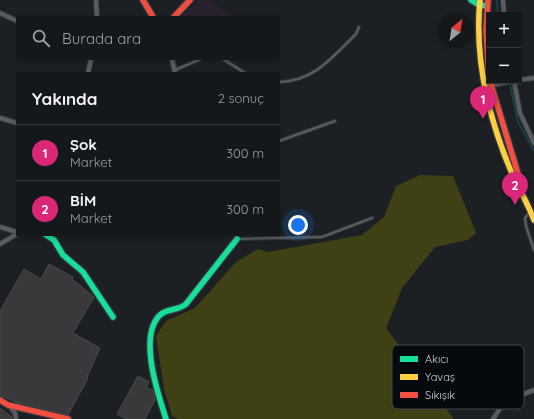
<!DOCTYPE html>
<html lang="tr">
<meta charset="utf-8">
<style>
:root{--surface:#15181b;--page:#1e2124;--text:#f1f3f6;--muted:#9da0a3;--line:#34373a;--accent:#db2777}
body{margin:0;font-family:Quicksand,sans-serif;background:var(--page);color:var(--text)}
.controls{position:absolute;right:12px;top:12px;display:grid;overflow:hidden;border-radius:0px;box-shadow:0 2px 6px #0003}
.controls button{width:36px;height:36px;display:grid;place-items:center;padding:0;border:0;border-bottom:1px solid var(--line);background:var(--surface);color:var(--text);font:20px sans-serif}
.compass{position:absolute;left:438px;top:12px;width:36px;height:36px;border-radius:50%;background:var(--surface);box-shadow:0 2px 6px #0003;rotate:30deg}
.you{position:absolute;left:298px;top:225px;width:14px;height:14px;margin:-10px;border:3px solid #fff;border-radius:50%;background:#1a73e8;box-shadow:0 0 0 6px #1a73e833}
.badge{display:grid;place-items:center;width:26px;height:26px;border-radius:50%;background:var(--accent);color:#fff;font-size:13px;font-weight:700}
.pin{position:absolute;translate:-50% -33px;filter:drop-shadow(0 1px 2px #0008)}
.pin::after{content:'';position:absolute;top:21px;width:14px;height:12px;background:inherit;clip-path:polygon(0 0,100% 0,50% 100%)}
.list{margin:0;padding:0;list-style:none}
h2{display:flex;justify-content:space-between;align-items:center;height:52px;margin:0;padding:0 16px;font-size:17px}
h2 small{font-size:13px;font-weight:400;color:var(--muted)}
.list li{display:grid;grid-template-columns:26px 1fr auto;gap:12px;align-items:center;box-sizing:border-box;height:56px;padding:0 16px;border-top:1px solid var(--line)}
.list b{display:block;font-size:15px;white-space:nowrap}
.list p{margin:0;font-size:13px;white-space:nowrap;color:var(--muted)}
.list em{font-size:13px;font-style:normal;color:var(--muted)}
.icon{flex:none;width:22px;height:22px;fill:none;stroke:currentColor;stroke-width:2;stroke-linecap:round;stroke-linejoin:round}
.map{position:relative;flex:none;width:534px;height:419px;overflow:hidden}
.search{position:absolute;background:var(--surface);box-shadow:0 2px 6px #0003;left:16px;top:16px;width:264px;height:44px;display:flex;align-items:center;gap:10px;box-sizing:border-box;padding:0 14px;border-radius:0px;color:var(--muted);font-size:15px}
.panel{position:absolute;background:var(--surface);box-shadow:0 2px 6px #0003;left:16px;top:72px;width:264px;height:164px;border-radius:0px}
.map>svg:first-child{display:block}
.education{fill:#2a212e}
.forest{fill:#3f4114}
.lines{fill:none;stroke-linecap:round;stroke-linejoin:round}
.stream{stroke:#1c4852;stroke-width:1.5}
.building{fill:#39393b;stroke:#494948}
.lane-casing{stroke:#373b3e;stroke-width:4}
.street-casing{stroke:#373b3e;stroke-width:6}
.fast-casing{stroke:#373b3e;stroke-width:8}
.slow-casing{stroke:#373b3e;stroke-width:8}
.jam-casing{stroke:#373b3e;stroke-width:8}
.lane{stroke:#595c60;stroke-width:2}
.street{stroke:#595c60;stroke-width:4}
.fast{stroke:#16e098;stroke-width:5.5}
.slow{stroke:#ffcf43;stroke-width:5.5}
.jam{stroke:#f24e42;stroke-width:5.5}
.key{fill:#06090d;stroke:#43464b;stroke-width:1}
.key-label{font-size:11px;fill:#d1d6dc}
</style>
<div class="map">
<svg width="534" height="419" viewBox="0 0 534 419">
<rect width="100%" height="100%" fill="#1c2024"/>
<!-- education -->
<polygon class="education" points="198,0 210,0 231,17 181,17"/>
<!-- forest -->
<polygon class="forest" points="420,175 453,176 476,233 468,240 435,247 402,288 386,328 407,356 412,375 441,401 454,419 178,419 172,416 164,389 156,336 166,321 195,308 236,262 258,249 268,252 362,235 384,217 396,186"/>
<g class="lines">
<!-- stream -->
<g class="stream">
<polyline points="497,0 498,15"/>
<polyline points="510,84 518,122 534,151"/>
</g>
</g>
<!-- building -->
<g class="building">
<polygon points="49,264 73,277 72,279 94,297 73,333 100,348 87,377 88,378 68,415 18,403 0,395 0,311 24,269 41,279"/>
<polygon points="138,376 149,382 146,388 153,390 155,400 145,419 126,419 117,414"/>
<polygon points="0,408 12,417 12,419 0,419"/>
</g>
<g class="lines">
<!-- lane casing -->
<g class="lane-casing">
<g id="lane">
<polyline points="223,59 245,73"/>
<polyline points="175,70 201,59"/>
<path d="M279,82C315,81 332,57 356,34L359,27"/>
<polyline points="279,141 335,121"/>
<polyline points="530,212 525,218 526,226 534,250"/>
<polyline points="238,239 322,237 372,218"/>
</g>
</g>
<!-- street casing -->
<g class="street-casing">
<g id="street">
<polyline points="96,0 97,17"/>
<polyline points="503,0 504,15"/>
<polyline points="0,13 17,21"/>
<polyline points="172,59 175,73"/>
<polyline points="88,73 91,59"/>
<polyline points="519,80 534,78"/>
<polyline points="514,81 520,113 534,143"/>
<polyline points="484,87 513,81"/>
<polyline points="0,118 17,123"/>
<polyline points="0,227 17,232"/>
<polyline points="0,244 17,234"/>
<polyline points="9,405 15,413 16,419"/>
<polyline points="493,419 505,401 534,390"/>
</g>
</g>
<!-- fast casing -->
<g class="fast-casing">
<g id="fast">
<polyline points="471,0 479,5 487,6"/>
<polyline points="46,235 54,240 63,255 83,272 113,317"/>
<path d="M166,419C158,394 138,336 160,315C167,308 178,311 186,304L237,239"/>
</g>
</g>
<!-- slow casing -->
<g class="slow-casing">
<path id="slow" d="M480,0C474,61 489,120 513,176C520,191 528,204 534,220"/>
</g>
<!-- jam casing -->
<g class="jam-casing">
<g id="jam">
<polyline points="143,0 153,17"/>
<polyline points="488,0 486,31 489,77"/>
<polyline points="174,17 190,0"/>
<polyline points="490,81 522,187"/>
<polyline points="0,400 8,405 68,419"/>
</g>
</g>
<!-- lane -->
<use href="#lane" class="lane"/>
<!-- street -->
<use href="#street" class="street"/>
<!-- fast -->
<use href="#fast" class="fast"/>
<!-- slow -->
<use href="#slow" class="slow"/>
<!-- jam -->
<use href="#jam" class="jam"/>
</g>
<!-- legend -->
<rect x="392" y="345" width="132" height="64" rx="6" class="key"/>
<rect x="400" y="356" width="18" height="6" fill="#16e098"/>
<rect x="400" y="374" width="18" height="6" fill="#ffcf43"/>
<rect x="400" y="392" width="18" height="6" fill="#f24e42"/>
<g class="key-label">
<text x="425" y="363">Akıcı</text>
<text x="425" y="381">Yavaş</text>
<text x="425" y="399">Sıkışık</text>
</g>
</svg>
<div class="controls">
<button>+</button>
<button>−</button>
</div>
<svg class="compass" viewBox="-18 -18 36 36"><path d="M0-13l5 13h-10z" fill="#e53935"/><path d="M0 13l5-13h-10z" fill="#9da0a3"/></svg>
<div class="you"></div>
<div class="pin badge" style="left:483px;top:119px">1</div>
<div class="pin badge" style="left:515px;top:205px">2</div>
<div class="search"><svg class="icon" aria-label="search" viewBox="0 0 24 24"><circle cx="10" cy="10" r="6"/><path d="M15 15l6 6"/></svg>Burada ara</div>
<section class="panel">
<h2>Yakında<small>2 sonuç</small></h2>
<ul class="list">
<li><span class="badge">1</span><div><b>Şok</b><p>Market</p></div><em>300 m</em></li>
<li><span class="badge">2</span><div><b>BİM</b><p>Market</p></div><em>300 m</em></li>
</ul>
</section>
</div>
